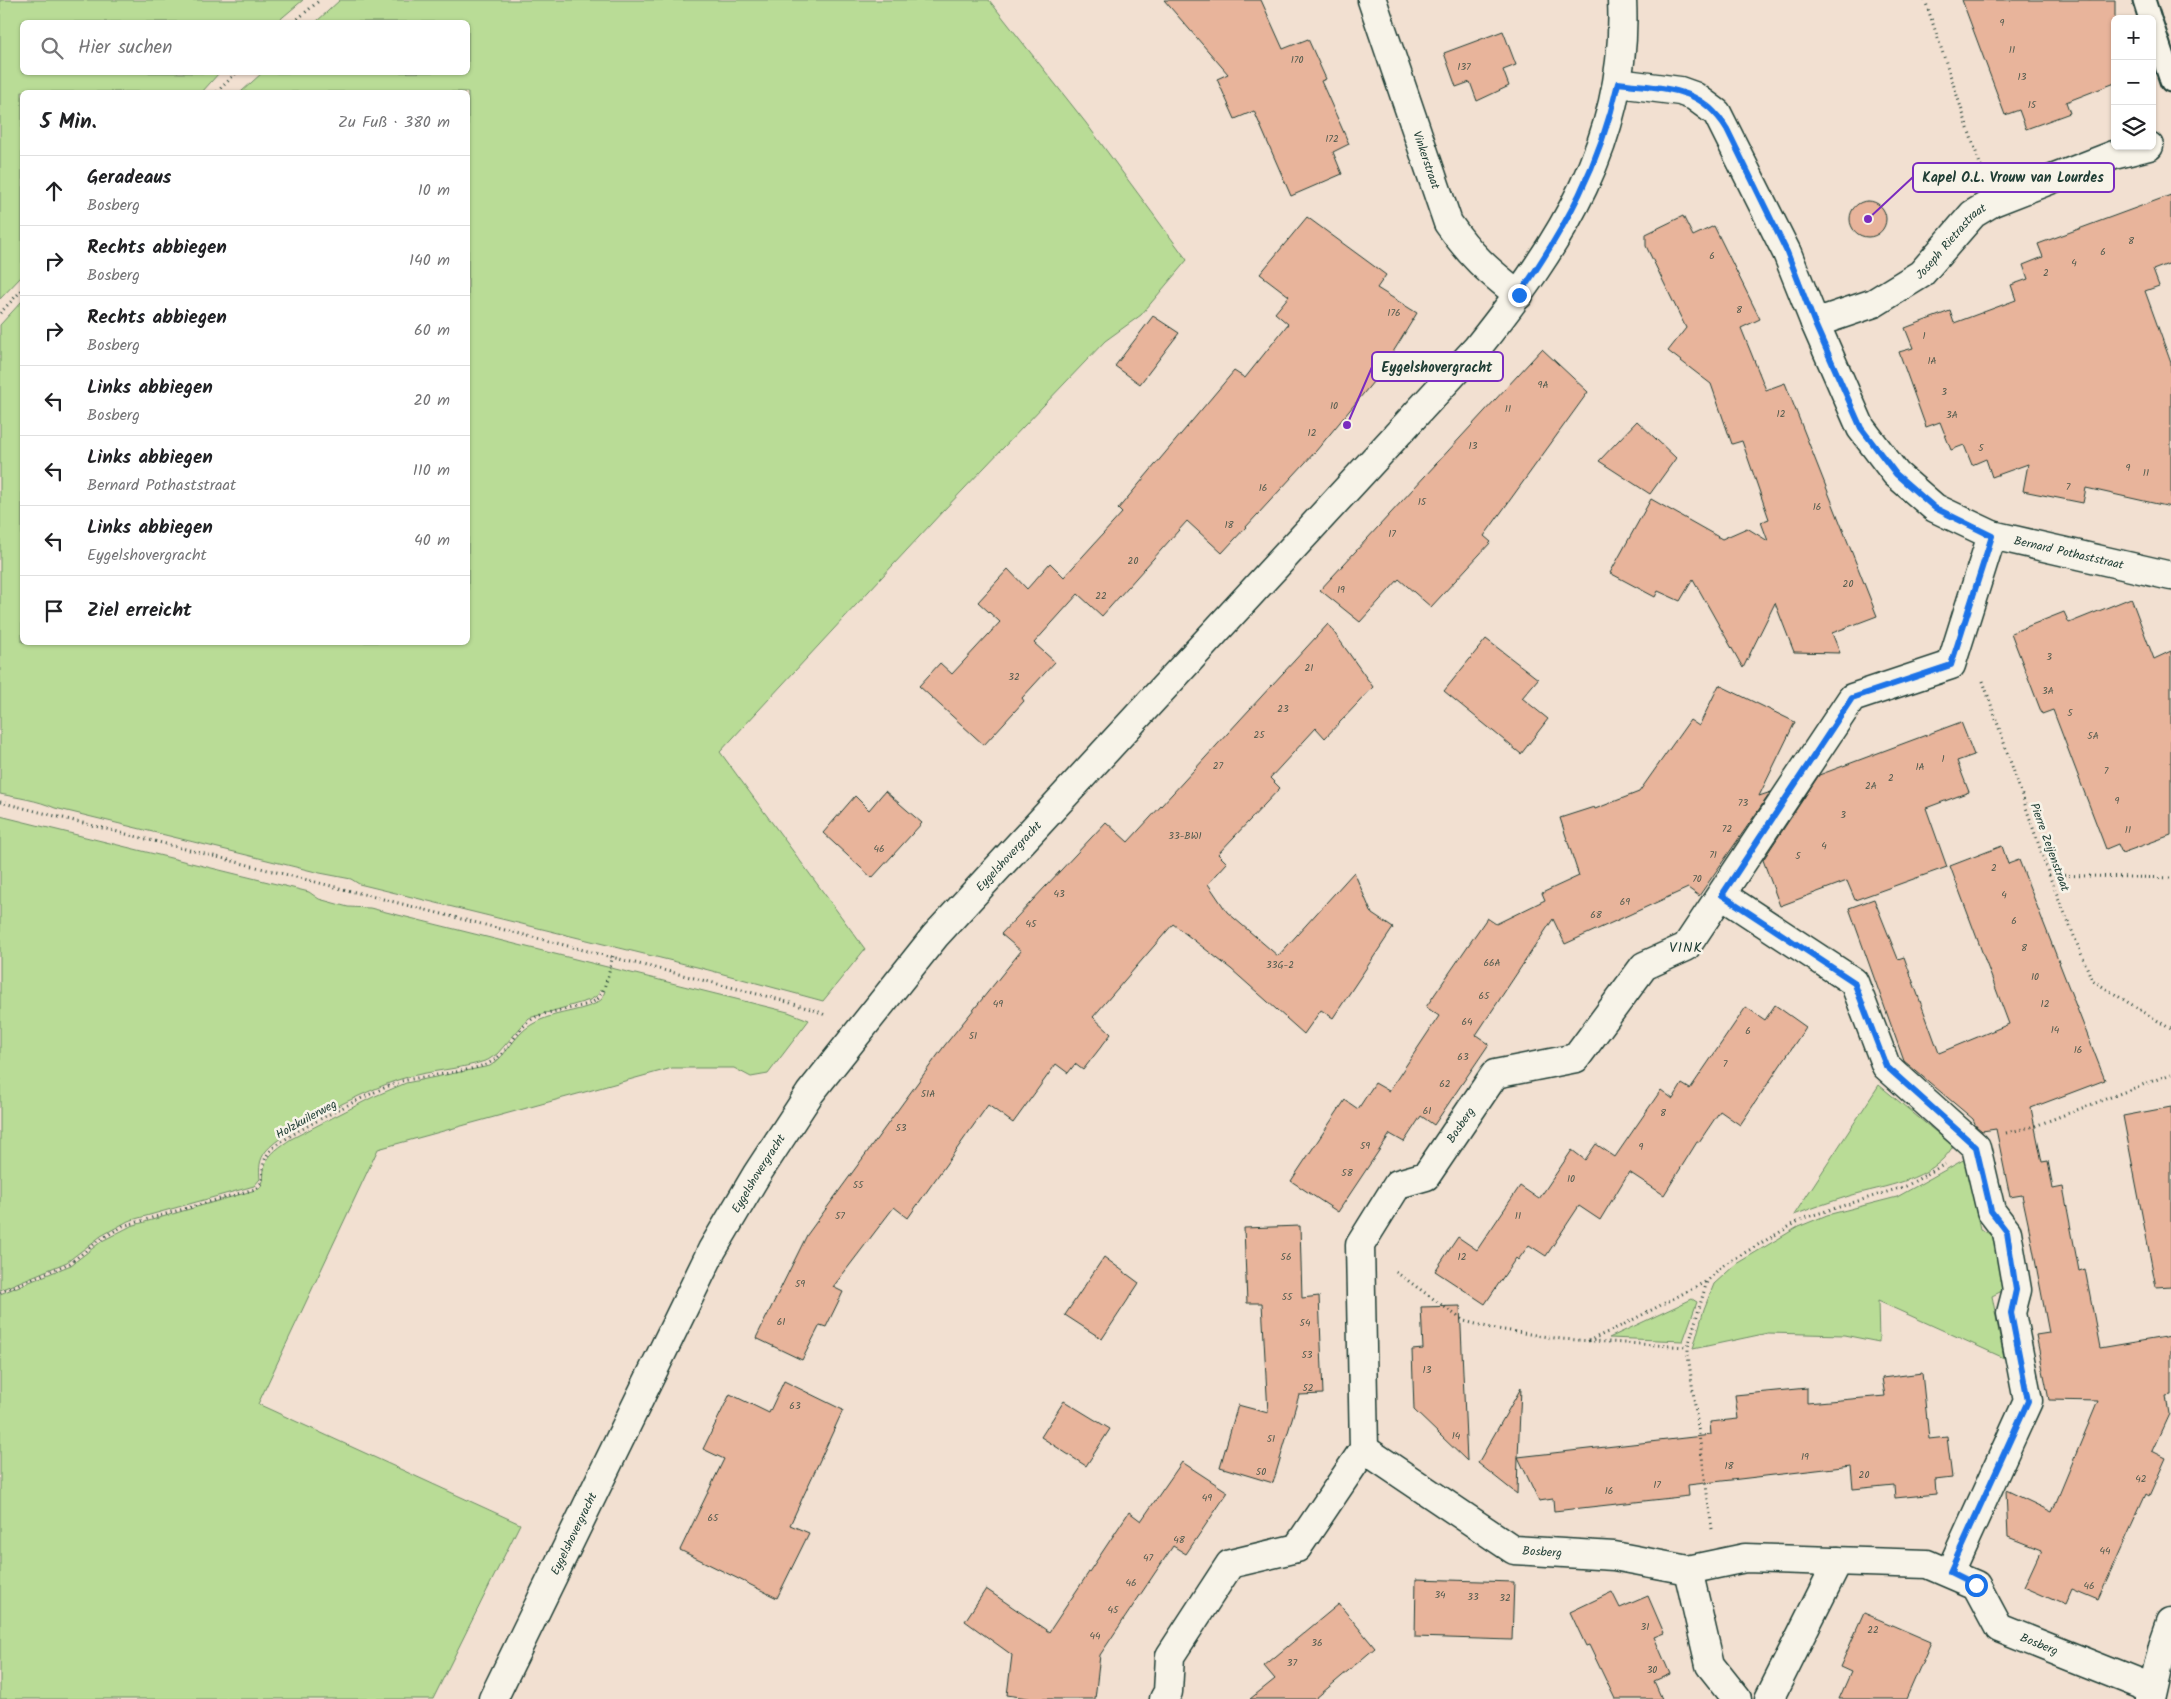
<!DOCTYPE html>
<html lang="de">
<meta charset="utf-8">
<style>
:root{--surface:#fff;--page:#f6f6f6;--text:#202124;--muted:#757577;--line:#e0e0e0}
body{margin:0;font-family:Kalam,sans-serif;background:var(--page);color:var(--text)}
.controls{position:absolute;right:15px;top:15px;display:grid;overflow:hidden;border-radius:8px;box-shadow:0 1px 4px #0004}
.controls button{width:45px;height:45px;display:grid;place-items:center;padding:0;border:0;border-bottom:1px solid var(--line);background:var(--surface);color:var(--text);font:25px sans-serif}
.stop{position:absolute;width:15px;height:15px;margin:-11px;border:4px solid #1a73e8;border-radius:50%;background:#fff}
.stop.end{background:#1a73e8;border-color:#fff;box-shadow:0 1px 5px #0008}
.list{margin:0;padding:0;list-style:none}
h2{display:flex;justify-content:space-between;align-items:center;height:65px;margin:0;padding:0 20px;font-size:21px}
h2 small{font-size:16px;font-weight:400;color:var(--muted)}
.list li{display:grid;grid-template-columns:32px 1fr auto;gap:15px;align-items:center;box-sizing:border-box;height:70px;padding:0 20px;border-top:1px solid var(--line)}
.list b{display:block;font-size:19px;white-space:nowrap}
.list p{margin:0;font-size:16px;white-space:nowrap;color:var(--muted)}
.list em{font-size:16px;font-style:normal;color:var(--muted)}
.icon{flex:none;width:28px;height:28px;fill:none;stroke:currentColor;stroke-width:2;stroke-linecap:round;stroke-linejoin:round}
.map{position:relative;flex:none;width:2171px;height:1699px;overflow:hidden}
.search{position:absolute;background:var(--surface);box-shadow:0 1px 4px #0004;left:20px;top:20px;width:450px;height:55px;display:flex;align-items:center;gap:12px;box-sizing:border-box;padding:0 18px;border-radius:8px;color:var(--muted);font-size:19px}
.panel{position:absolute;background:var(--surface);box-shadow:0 1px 4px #0004;left:20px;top:90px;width:450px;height:555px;border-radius:8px}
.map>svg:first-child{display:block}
.green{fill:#b9dc96;stroke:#6c8c65}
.building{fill:#e8b49b;stroke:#1f3d34}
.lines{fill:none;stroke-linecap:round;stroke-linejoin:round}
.service-casing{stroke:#1f3d34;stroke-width:25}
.minor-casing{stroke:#1f3d34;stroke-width:31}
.tertiary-casing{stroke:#1f3d34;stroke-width:31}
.path{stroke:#1f3d34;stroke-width:3;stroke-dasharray:1 4;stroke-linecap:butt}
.service{stroke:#f7f3e8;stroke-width:21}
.minor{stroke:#f7f3e8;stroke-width:28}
.tertiary{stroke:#f7f3e8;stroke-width:28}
.route{stroke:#1a73e8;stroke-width:6}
.labels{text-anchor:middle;stroke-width:5;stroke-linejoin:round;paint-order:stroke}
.number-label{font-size:10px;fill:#515b4e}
.street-label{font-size:12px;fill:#1f3d34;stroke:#f7f3e8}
.neighbourhood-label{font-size:14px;letter-spacing:1px;fill:#1f3d34;stroke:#f7f3e8}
.leader{fill:none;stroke:#7b2cbf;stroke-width:2}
.callout-dot{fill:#7b2cbf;stroke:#f7f3e8;stroke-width:2}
.callout{fill:#f7f3e8;stroke:#7b2cbf;stroke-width:2}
.callout-label{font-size:14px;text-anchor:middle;font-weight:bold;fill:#1f3d34}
</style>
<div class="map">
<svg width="2171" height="1699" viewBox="0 0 2171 1699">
<rect width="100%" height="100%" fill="#f2e0d1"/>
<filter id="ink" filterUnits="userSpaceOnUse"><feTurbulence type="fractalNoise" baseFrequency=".02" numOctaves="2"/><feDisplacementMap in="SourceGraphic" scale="10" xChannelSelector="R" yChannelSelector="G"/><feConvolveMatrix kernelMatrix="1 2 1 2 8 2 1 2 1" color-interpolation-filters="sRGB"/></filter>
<g filter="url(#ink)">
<!-- green -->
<g class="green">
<polygon points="0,0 303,0 277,22 22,22 22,72 219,73 202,92 22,92 22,276 0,299"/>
<path d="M340,0H989L1086,123L1187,260L1141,315L1105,341L943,511L720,752L865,949L823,1001L701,968L359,884L351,879L320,873L55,808C37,800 19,798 0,794V325L22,301V642H468V92H241L262,73L468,72V22H316Z"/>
<path d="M0,816L309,892L319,899L348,907L370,908L788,1012L809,1020L768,1074L751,1077L734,1068H672L378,1149L258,1404L520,1524L433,1699H0V1294L71,1265L102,1241L131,1226L259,1189C266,1180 262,1175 265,1165C269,1153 281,1146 291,1139L373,1097L406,1083L490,1066C507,1056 514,1035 531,1025C551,1012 576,1013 597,1003L602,999L605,991L600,990L598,995L590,1000L529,1018L497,1054L488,1060C460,1070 429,1070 401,1079C374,1087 282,1130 266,1151C259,1160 259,1168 260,1179L254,1186L128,1221L101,1236L67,1262L0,1290Z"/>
<path d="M1879,1085L1953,1146C1933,1181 1883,1186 1849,1196C1830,1202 1812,1208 1794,1215Z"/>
<polygon points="1965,1159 1980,1229 1994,1236 2004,1290 1992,1296 2004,1358 1878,1301 1879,1342 1844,1335 1768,1333 1693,1349 1704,1309 1714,1284 1736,1264 1798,1227 1827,1215 1897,1197"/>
<polygon points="1692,1299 1697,1302 1683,1341 1609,1338"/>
</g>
<!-- building -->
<g class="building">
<polygon points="1164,0 1261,0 1283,49 1308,39 1326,79 1321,81 1349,144 1333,152 1342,174 1291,196 1254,111 1235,119 1217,79 1228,74"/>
<polygon points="1962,0 2115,0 2115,83 2066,102 2070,113 2026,129 2019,110 2005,115"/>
<polygon points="1503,31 1516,65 1503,70 1509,86 1477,101 1470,82 1456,87 1444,53"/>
<polygon points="2171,195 2171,263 2153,270 2159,286 2145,291 2171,363 2171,507 2086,488 2083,503 2023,491 2028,464 1992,477 1986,459 1972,465 1964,445 1951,450 1940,422 1926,427 1899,352 1913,348 1905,328 1950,311 1954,323 2016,300 2011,285 2028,279 2023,265 2043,257 2038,244"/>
<circle cx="1868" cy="219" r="18"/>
<polygon points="1683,216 1693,236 1714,226 1760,319 1741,328 1766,390 1785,383 1877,616 1832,633 1840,653 1794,652 1775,603 1743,668 1693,579 1680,601 1658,591 1655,597 1610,573 1651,499 1722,539 1747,528 1768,541 1761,522 1769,519 1742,441 1732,444 1711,384 1668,351 1686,328 1646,246 1646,234"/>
<polygon points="1307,217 1386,275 1377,288 1417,313 1398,344 1378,376 1316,451 1222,553 1187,521 1102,616 1078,594 1034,643 1055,662 1022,698 1024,701 984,745 919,686 940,663 952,674 1000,622 978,602 1008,569 1027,589 1050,563 1064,577 1122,513 1118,509 1234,371 1245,378 1288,324 1275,313 1289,296 1260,274"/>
<polygon points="1153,316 1179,333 1140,384 1115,366"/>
<polygon points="1542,349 1588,392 1484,536 1491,542 1431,607 1399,579 1360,622 1320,590"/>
<polygon points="1637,421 1676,458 1650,494 1599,461"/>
<polygon points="2131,598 2154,659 2171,651 2171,835 2122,853 2118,844 2106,849 2053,710 2042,714 2011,633 2064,612 2069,623"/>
<polygon points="1328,624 1373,687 1325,738 1316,728 1270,778 1280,788 1218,854 1227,863 1208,884 1227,912 1278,956 1354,872 1372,914 1393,928 1333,1018 1321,1010 1304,1034 1231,969 1173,924 1093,1017 1111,1034 1083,1070 1075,1064 1068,1073 1056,1064 1013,1123 988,1105 908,1218 894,1207 833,1287 843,1292 826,1327 820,1325 802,1360 756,1338 807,1235 945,1045 1021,951 1001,934 1106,822 1128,842"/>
<polygon points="1486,639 1538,679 1522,698 1548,719 1521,754 1444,691"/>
<polygon points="1719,685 1795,722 1759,796 1771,792 1699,896 1688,888 1565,944 1553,919 1476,1035 1489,1044 1434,1125 1421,1116 1404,1142 1390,1134 1338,1212 1291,1181 1345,1100 1358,1109 1375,1083 1389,1091 1439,1016 1426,1007 1487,918 1496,924 1545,900 1542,893 1579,876 1560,818 1594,807 1595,809 1639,792 1690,720 1699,726"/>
<polygon points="1961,722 1974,755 1957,761 1969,792 1926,808 1947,867 1855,900 1847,881 1780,906 1763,860 1819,775"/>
<polygon points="885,791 922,823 872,878 823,833 855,796 869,810"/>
<polygon points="2002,846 2008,864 2019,860 2105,1080 2031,1108 2042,1162 2048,1161 2053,1189 2063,1187 2079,1271 2085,1269 2100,1348 2171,1336 2171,1395 2166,1396 2169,1414 2152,1451 2166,1458 2149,1496 2146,1494 2098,1600 2072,1589 2065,1605 2024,1587 2041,1550 2008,1537 2006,1490 2052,1512 2098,1401 2049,1400 2036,1335 2049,1333 2028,1223 2022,1195 2010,1197 1996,1129 1982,1131 1976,1126 1973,1119 1904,1061 1849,908 1874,899 1898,959 1904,957 1939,1053 2009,1024 1950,866"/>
<polygon points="1775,1005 1806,1027 1740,1125 1720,1111 1699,1142 1697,1142 1664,1195 1629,1172 1600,1220 1579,1206 1546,1256 1529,1245 1518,1260 1516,1258 1485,1304 1435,1271 1458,1237 1477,1250 1520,1186 1539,1199 1572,1150 1585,1160 1596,1144 1615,1157 1661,1090 1673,1099 1682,1084 1690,1089 1746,1007 1765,1020"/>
<polygon points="2171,1107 2171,1286 2156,1287 2123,1116"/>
<polygon points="1300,1226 1302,1298 1319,1296 1323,1394 1299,1395 1273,1483 1220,1467 1238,1405 1268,1413 1262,1303 1247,1303 1244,1228"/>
<polygon points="1104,1257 1139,1283 1102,1339 1065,1315"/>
<polygon points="1460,1306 1467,1461 1414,1410 1412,1350 1423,1349 1421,1307"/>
<polygon points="1922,1373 1929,1439 1947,1437 1952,1478 1935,1480 1936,1494 1895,1498 1894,1485 1853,1489 1851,1466 1688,1485 1689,1496 1554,1511 1553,1499 1539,1501 1518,1457 1517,1494 1478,1463 1521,1388 1518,1457 1711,1435 1710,1422 1738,1419 1735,1395 1807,1388 1807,1403 1885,1396 1882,1378"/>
<polygon points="784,1381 843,1410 790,1525 809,1533 777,1598 680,1550 724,1459 703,1449 730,1394 769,1413"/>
<polygon points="1064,1401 1110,1429 1086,1466 1041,1437"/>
<polygon points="1182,1462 1228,1492 1186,1554 1173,1546 1100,1655 1095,1699 1034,1699 1007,1695 1012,1655 965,1621 986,1589 1049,1632 1129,1512 1141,1521"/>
<polygon points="1416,1579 1514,1582 1512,1640 1415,1637"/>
<polygon points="1612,1592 1620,1608 1648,1596 1664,1633 1654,1637 1670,1674 1654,1681 1662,1699 1615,1699 1589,1645 1586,1646 1570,1612"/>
<polygon points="1339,1604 1375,1648 1315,1699 1250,1699 1275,1679 1264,1666"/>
<polygon points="1864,1613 1931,1642 1906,1699 1839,1699 1851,1672 1840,1667"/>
</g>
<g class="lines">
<!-- service casing -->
<g class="service-casing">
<g id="service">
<polyline points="2144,0 2150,19"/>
<polyline points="2152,24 2171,81"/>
</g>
</g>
<!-- minor casing -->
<g class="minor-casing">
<g id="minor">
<path id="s1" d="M1372,0L1448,223C1471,256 1487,270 1519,295"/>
<path id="s2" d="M1618,83L1680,91L1694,96L1717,113L1787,253L1815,323L1861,428L1896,474L1935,508L1992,535L2171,576"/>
<path id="s3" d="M1815,323L1874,303L1921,274L1973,214L1993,202L2114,155L2149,146"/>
<polyline points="1722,895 1854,982 1886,1066 1976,1147 1991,1211 2007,1232 2017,1290 2011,1313 2028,1401 1950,1572"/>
<path id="s4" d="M1364,1449L1514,1550L1614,1556L1688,1570L1745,1558L1927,1564L1976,1585L1999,1628L2152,1689"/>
<polyline points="1688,1570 1710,1665 1737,1699"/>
<path id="s5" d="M1164,1699L1168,1692L1170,1656L1230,1564L1297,1548L1364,1449L1360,1245L1398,1184L1426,1176L1495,1074L1576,1058L1644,966L1686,947L1852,698L1951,665L1992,535"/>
<polyline points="1769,1699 1838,1561"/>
<polyline points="2151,1699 2163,1646 2171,1623"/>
</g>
</g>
<!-- tertiary casing -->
<g class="tertiary-casing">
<g id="tertiary">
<path id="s6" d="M493,1699L712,1250L757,1174L810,1093L935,936L1477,348C1560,244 1629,139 1622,0"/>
</g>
</g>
<!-- path -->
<g class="path">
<polyline points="1925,0 1982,170"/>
<polyline points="294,22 320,0"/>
<polyline points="217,92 237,72"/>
<polyline points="0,313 22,290"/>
<polyline points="1983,681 2049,875 2092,980 2171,1029"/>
<polyline points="0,802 777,999 817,1011 827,1016"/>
<polyline points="2049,875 2171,878"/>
<polyline points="2006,1133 2035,1126 2171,1074"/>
<polyline points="1396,1272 1464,1321 1491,1328 1561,1339 1688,1347"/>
<path d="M0,1292L70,1263L98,1241L123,1226L255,1189L262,1182C263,1170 262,1160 271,1150C284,1135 381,1087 402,1081C426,1075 470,1073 491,1062C510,1052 516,1027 536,1017C551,1009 592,1009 600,996C607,985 609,969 613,956"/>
<polyline points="1588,1341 1619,1327 1707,1281"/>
<polyline points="1712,1529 1688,1355 1688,1347 1707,1281 1722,1266 1804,1218 1906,1186 1945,1164"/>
</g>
<!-- service -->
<use href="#service" class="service"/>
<!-- minor -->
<use href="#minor" class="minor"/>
<!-- tertiary -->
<use href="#tertiary" class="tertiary"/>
</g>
</g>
<g class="lines" filter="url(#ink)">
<!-- route -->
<path class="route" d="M1519,295C1566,227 1600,165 1618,83C1664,89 1700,85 1727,129L1787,252L1815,324L1861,428L1896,474L1935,508L1992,536L1951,665L1852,698L1722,895L1854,982L1886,1066L1976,1147L1991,1211L2007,1232L2016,1290L2011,1313L2028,1401L1950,1572L1976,1585"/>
</g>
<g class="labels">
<!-- number labels -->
<g class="number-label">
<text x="2002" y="26">9</text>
<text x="2012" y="53">11</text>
<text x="1297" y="63">170</text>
<text x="1464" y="70">137</text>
<text x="2022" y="80">13</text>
<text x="2032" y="108">15</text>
<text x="1332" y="142">172</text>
<text x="2131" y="244">8</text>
<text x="2103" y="255">6</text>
<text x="1712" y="259">6</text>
<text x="2074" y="266">4</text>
<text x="2046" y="276">2</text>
<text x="1739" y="313">8</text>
<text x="1394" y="316">176</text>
<text x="1924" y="339">1</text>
<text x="1932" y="364">1A</text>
<text x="1543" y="388">9A</text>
<text x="1944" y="395">3</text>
<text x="1334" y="409">10</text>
<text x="1508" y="412">11</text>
<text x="1781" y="417">12</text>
<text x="1952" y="418">3A</text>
<text x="1312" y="436">12</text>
<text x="1473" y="449">13</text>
<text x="1981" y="451">5</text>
<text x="2128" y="471">9</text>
<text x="2146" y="476">11</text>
<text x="2068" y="490">7</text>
<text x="1263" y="491">16</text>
<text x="1422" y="505">15</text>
<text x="1817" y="510">16</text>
<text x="1229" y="528">18</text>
<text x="1392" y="537">17</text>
<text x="1133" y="564">20</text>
<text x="1848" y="587">20</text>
<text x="1341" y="593">19</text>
<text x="1101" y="599">22</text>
<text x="2049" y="660">3</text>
<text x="1309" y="671">21</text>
<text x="1014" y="680">32</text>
<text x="2048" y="694">3A</text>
<text x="1283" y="712">23</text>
<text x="2070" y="716">5</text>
<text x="1259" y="738">25</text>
<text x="2093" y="739">5A</text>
<text x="1943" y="762">1</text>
<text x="1218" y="769">27</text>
<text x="1920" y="770">1A</text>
<text x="2106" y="774">7</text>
<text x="1891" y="781">2</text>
<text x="1871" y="789">2A</text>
<text x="2117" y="804">9</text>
<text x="1743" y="806">73</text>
<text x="1843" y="818">3</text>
<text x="1727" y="832">72</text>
<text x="2128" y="833">11</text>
<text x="1185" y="839">33-BW1</text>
<text x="1824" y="849">4</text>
<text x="879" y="852">46</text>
<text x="1713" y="858">71</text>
<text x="1798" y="859">5</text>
<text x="1994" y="871">2</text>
<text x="1697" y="882">70</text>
<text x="1059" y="897">43</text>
<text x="2004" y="898">4</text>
<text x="1625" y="905">69</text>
<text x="1596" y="918">68</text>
<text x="2014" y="924">6</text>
<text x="1031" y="927">45</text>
<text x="2024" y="951">8</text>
<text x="1492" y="966">66A</text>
<text x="1280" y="968">33G-2</text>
<text x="2035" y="980">10</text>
<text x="1484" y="999">65</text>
<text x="998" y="1007">49</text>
<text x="2045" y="1007">12</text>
<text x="1467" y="1025">64</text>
<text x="2055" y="1033">14</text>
<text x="1748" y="1034">6</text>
<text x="973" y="1039">51</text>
<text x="2078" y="1053">16</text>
<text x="1463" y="1060">63</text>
<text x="1725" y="1067">7</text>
<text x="1445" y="1087">62</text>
<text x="928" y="1097">51A</text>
<text x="1427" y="1114">61</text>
<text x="1663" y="1116">8</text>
<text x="901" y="1131">53</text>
<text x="1365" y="1149">59</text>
<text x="1641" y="1150">9</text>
<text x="1347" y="1176">58</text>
<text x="1571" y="1182">10</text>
<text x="858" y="1188">55</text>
<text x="840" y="1219">57</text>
<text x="1518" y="1219">11</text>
<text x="1286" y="1260">56</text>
<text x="1462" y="1260">12</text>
<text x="800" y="1287">59</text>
<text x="1287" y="1300">55</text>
<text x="781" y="1325">61</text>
<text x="1305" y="1326">54</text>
<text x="1307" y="1358">53</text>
<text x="1427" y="1373">13</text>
<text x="1308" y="1391">52</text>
<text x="795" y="1409">63</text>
<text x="1456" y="1439">14</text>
<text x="1271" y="1442">51</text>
<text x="1805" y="1460">19</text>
<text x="1729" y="1469">18</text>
<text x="1261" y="1475">50</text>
<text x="1864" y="1478">20</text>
<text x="2141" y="1482">42</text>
<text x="1657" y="1488">17</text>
<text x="1609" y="1494">16</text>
<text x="1207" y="1501">49</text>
<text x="713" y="1521">65</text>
<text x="1179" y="1543">48</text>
<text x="2105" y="1554">44</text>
<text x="1148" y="1561">47</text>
<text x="1131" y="1586">46</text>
<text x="2089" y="1589">46</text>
<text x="1440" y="1598">34</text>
<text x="1473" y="1600">33</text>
<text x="1505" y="1601">32</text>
<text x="1113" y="1613">45</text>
<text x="1645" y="1630">31</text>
<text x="1873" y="1633">22</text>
<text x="1095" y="1639">44</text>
<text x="1317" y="1646">36</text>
<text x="1292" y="1666">37</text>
<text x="1652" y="1673">30</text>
</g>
<!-- street labels -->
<g class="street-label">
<text dy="4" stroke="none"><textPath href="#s1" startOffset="169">Vinkerstraat</textPath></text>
<text dy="4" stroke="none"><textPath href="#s3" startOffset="162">Joseph Rietrastraat</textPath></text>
<text dy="4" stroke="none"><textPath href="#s2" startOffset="704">Bernard Pothaststraat</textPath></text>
<text transform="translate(2050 847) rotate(70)" y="4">Pierre Zeijenstraat</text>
<text dy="4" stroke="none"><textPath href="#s6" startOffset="994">Eygelshovergracht</textPath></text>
<text transform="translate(306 1119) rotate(-29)" y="4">Holzkuilerweg</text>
<text dy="4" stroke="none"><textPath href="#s5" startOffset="709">Bosberg</textPath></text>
<text dy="4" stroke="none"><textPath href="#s6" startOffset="589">Eygelshovergracht</textPath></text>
<text dy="4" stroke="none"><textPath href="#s6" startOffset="184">Eygelshovergracht</textPath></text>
<text dy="4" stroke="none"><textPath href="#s4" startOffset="209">Bosberg</textPath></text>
<text dy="4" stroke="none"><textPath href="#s4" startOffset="742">Bosberg</textPath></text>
</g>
<!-- neighbourhood labels -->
<g class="neighbourhood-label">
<text x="1686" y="952">VINK</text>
</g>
</g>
<!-- callouts -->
<path class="leader" d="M1868 219L1913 177M1347 425L1372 367"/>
<g class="callout-dot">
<circle cx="1868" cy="219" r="5"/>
<circle cx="1347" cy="425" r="5"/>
</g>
<g class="callout">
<rect x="1913" y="163" width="201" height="29" rx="5"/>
<rect x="1372" y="352" width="131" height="29" rx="5"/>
</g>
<g class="callout-label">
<text x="2013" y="182">Kapel O.L. Vrouw van Lourdes</text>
<text x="1437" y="372">Eygelshovergracht</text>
</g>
</svg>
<div class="controls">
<button>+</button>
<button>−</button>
<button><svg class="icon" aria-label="layers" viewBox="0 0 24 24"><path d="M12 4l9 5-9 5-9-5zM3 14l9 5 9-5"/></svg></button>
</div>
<div class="stop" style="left:1976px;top:1585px"></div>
<div class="stop end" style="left:1519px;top:295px"></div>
<div class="search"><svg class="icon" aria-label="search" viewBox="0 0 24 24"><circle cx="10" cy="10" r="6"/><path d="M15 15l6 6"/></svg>Hier suchen</div>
<section class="panel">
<h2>5 Min.<small>Zu Fuß · 380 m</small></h2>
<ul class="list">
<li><svg class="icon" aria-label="ahead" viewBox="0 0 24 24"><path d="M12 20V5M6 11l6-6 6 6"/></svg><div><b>Geradeaus</b><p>Bosberg</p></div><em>10 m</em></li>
<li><svg class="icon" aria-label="right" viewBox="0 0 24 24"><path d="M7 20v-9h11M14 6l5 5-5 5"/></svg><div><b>Rechts abbiegen</b><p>Bosberg</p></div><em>140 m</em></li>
<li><svg class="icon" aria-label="right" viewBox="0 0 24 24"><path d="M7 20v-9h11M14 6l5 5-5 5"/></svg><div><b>Rechts abbiegen</b><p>Bosberg</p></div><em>60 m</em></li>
<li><svg class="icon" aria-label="left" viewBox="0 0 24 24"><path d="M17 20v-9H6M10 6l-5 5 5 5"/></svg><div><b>Links abbiegen</b><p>Bosberg</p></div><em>20 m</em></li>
<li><svg class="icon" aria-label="left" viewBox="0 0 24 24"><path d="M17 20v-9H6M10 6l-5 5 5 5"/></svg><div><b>Links abbiegen</b><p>Bernard Pothaststraat</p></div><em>110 m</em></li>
<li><svg class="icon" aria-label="left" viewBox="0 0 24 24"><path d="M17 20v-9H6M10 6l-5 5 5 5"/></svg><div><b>Links abbiegen</b><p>Eygelshovergracht</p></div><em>40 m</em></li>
<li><svg class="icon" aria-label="arrive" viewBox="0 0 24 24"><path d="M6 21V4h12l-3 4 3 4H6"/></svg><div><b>Ziel erreicht</b></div></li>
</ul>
</section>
</div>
